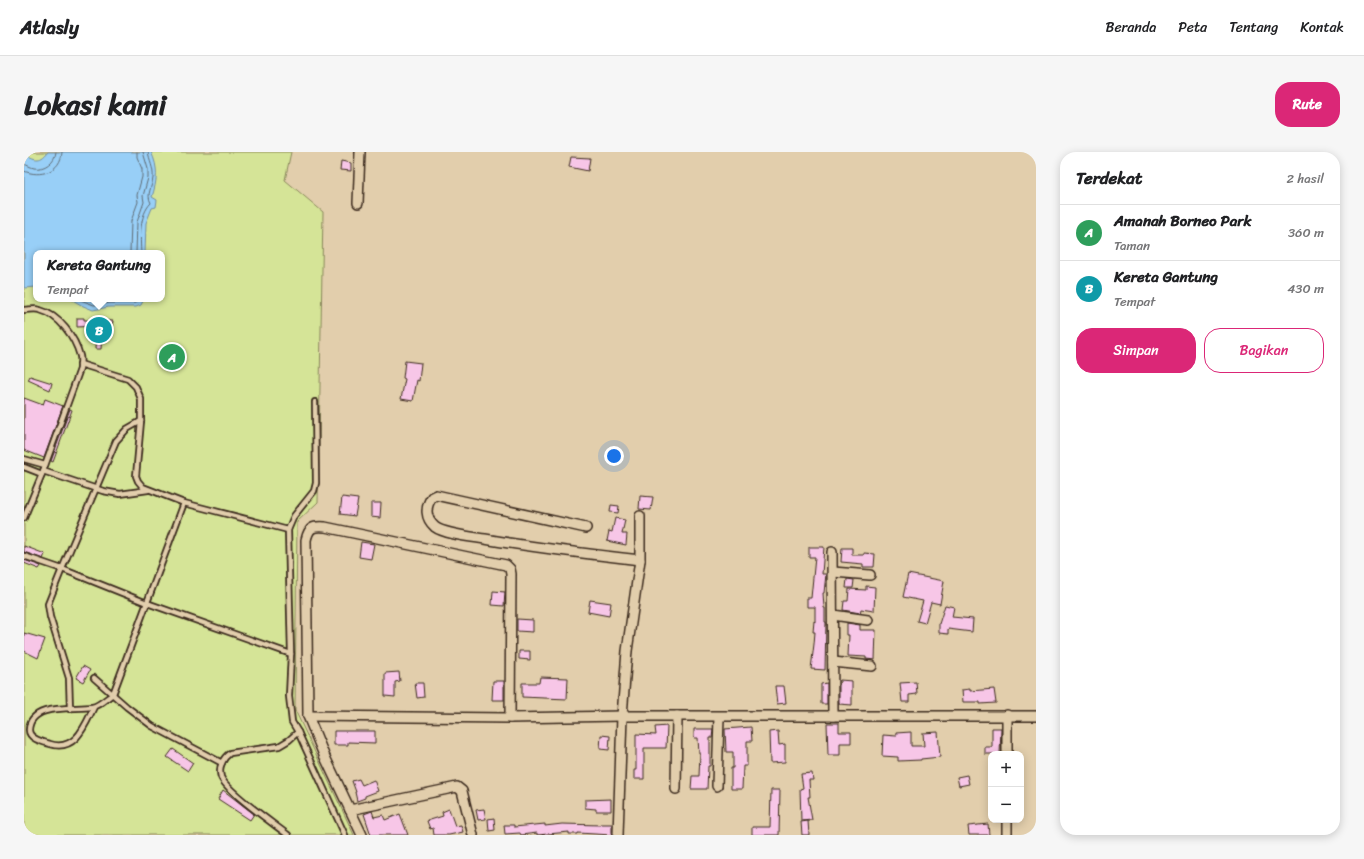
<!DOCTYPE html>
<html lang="id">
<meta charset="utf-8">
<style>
:root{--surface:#fff;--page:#f6f6f6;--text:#202124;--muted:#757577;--line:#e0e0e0;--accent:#db2777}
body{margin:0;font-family:Sriracha,sans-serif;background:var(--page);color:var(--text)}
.controls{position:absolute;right:12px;bottom:12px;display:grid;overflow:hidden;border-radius:8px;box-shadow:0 2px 10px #0003}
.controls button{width:36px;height:36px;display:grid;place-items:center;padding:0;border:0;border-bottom:1px solid var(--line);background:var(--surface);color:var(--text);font:20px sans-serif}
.you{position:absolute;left:590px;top:304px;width:14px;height:14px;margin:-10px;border:3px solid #fff;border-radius:50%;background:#1a73e8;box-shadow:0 0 0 6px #1a73e833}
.badge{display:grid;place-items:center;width:26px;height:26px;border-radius:50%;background:var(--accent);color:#fff;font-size:13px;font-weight:700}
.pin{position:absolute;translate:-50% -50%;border:2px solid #fff;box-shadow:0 1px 4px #0006}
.popup{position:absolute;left:9px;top:98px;width:132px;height:52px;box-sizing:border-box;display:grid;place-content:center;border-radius:8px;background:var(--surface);filter:drop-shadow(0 1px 3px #0005);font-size:13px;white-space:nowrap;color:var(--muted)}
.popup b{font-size:15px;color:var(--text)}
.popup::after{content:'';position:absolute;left:50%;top:100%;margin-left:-8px;border:8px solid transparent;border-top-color:var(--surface)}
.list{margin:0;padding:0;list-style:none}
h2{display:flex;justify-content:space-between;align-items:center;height:52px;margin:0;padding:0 16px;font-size:17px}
h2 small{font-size:13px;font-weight:400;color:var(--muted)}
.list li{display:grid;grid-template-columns:26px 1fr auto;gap:12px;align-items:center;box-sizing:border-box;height:56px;padding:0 16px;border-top:1px solid var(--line)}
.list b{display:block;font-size:15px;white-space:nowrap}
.list p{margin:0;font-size:13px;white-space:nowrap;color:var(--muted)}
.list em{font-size:13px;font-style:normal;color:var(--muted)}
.actions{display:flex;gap:8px;padding:12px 16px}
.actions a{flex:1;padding:9px 0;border:1px solid var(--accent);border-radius:16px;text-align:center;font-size:14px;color:var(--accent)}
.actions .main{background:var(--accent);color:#fff}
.map{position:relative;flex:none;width:1012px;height:683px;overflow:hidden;border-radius:16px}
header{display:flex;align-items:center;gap:24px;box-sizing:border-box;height:56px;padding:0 20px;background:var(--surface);border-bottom:1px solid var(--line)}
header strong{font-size:19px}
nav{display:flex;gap:22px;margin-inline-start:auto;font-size:14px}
.intro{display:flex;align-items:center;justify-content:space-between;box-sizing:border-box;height:96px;padding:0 24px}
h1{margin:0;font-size:28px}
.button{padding:10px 18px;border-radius:16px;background:var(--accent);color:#fff;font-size:14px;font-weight:700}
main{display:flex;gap:24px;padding:0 24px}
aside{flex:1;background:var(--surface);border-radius:16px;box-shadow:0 2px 10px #0003}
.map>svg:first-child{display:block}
.green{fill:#d5e497;stroke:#88875a;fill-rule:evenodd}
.water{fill:#98cff7;stroke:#738da0}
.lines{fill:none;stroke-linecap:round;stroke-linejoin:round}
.shore{stroke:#606c75;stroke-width:1}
.building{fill:#f7c6e7;stroke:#3b2a1e}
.service-casing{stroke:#3b2a1e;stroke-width:8}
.minor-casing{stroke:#3b2a1e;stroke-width:12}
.service{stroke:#e2ceac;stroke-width:4.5}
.minor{stroke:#e2ceac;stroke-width:9}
</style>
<header>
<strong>Atlasly</strong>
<nav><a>Beranda</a><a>Peta</a><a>Tentang</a><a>Kontak</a></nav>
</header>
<div class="intro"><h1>Lokasi kami</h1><a class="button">Rute</a></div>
<main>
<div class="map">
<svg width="1012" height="683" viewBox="0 0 1012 683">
<rect width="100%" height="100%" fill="#e2ceac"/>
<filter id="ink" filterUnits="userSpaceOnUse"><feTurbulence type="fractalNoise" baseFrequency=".025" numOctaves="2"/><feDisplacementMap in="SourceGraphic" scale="8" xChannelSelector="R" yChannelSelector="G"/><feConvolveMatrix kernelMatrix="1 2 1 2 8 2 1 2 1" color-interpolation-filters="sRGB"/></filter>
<g filter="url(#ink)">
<!-- green -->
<path class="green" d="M0,0H267L261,28L299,60L294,350L273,370L271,558L330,683H0ZM12,101H138V147H12Z"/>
<!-- water -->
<g class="water">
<path d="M24,0H127C135,16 133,29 128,45L133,48L132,55L128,56L122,71L121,101H12V135L0,136V2C11,7 15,11 24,0Z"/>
<polygon points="47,147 120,147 117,153 112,155 85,155 69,158 57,153"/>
</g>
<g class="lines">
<!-- shore -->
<g class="shore">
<path d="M0,12C3,13 6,15 10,16C20,18 31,10 32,0"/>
<path d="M0,19C16,26 37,20 38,0"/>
<polyline points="106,101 107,69 114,50 113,43 118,25 118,17 113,5 113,0"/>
<polyline points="112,101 113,70 120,50 119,44 124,26 124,17 119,0"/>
<path d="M117,101C116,86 115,63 127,51C122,42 128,36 129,26C130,16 125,9 124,0"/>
<polyline points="54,147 70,153 85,151 111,151 116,147"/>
</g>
</g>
<!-- building -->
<g class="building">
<polygon points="547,5 566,6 564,19 545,15"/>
<polygon points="317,9 327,11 327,19 316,18"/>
<polygon points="53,166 60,166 60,168 89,169 88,174 81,174 81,182 78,182 77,197 71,197 72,174 53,175"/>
<polygon points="381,209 397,211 395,229 393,228 389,249 377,247 381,227 379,226"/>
<polygon points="6,224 28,231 26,238 4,228"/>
<polygon points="0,246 19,253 21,247 39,254 20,306 0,298"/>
<polygon points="46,257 48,258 29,310 27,309"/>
<polygon points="616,344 629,345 627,358 615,357"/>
<polygon points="318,345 334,347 331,364 316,362"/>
<polygon points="347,351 357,351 356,366 347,365"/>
<polygon points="587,353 595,354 594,361 586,360"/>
<polygon points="591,366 601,368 598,382 603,382 602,393 583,389 585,379 588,380"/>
<polygon points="337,390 350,392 347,407 335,405"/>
<polygon points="0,394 21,402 19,407 0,400"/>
<polygon points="785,395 800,395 798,422 802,422 800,441 799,441 800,456 801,456 801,470 802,470 801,518 787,517 790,492 791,480 789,480 790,469 791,470 791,455 783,455 783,446 787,446 791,405 785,405"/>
<polygon points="818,396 828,396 828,403 840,403 840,401 851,402 850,415 839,415 839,412 817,410"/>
<polygon points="0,408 17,414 15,417 0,411"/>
<polygon points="884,422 920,429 916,452 907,450 901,471 893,469 899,449 879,445"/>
<polygon points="823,427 830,428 829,436 822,436"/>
<polygon points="842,434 851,435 850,459 837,457 836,461 819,458 820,449 824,449 825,437 842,438"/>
<polygon points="469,439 481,440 480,454 468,453"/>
<polygon points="566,448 587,451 585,464 564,460"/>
<polygon points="921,453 930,455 928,465 949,467 948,480 924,477 924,482 915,481 915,472"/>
<polygon points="493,467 509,468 509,480 493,479"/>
<polygon points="823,471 836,473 836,478 852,478 851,508 842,507 842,505 824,504 825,483 823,483"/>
<polygon points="0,481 21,487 14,506 0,499"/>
<polygon points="495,499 506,499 506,508 495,507"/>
<polygon points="59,514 66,518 59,530 52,526"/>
<polygon points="375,520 376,529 371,530 371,545 361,544 361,521"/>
<polygon points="516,525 544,526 543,547 498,545 498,531 515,531"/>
<polygon points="816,528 828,529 828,553 815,552 815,531 816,531"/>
<polygon points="469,529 480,529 480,548 468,548"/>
<polygon points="892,530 893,542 885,543 885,550 878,550 876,531"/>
<polygon points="391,531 399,531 400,545 393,546"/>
<polygon points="803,531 803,552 797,552 797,532"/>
<polygon points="751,534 760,534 762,551 753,552"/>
<polygon points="946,537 946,539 970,537 972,551 956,552 956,550 939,550 938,538"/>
<polygon points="803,571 815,571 815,580 827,580 827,591 816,591 816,603 804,603"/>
<polygon points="643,574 642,596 620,596 620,627 610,627 610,618 612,618 612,582 632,583 631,575"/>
<polygon points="727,575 728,589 723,589 723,614 719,614 718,637 707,637 707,616 709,616 709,600 702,600 701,577"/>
<polygon points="968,576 977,576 976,602 961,602 961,595 968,595"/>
<polygon points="670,577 689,577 688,586 686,586 686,614 684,614 683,637 667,637 668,624 675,624 676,602 675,602 674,586 670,586"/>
<polygon points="310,579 351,579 351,591 324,590 324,593 310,593"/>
<polygon points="754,579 755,593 761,592 761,610 746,611 745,580"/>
<polygon points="887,580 887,594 900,594 899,581 914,580 916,605 897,607 897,608 874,609 874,605 858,604 859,583 872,584 872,581"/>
<polygon points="577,583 586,584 585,598 576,597"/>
<polygon points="149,597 169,611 164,619 143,605"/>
<polygon points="788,621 789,628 785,628 786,645 784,645 788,668 777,669 776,637 779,636 777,622"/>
<polygon points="943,623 945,632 935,634 933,625"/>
<polygon points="335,627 338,633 350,628 354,639 341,644 341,646 333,649 331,640 332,640 328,629"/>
<polygon points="199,638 230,662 226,668 194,647"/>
<polygon points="747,638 756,638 755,683 728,683 728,675 746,675"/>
<polygon points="587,647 587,659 572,659 572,657 561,656 561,648"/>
<polygon points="425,657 431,674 437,673 439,680 425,683 410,683 409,676 406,677 403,669 419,664 418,660"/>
<polygon points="460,657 462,667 454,668 452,658"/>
<polygon points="348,659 350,665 359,663 361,668 376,662 384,683 347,683 340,662"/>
<polygon points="470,666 471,678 465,679 464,667"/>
<polygon points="784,669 785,683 778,683 777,670"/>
<polygon points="521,672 521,674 538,672 576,673 576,672 588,672 588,683 554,681 554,682 545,682 545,680 513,683 513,681 497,683 496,681 481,682 480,673 490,673 490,675"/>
<polygon points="964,672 965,683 945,683 944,674"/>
</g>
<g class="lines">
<!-- service casing -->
<g class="service-casing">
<g id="service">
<path d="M0,158C5,158 11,156 16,158C35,163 51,185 56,204C57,208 56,213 56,217L18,322L0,366"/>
<polyline points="56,212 104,227 112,235 117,247 117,269 112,324 114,329 119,335 160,351 264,378"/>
<polyline points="291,250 292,331 290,339 270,364 264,378 267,502 265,544 268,570 274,580 321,683"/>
<polyline points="0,307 21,313"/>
<polyline points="0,315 18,322"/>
<polyline points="19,319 79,339 96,342 124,338"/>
<polyline points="0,404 38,417 123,451 267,502"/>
<polyline points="70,526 103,555 128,574 198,611"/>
<path d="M70,555C61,573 52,600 26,592C19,590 5,587 5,578C6,550 50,558 68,555C75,554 83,546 89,542L160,351"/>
<polyline points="46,557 45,526 26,465 24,452 38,417 92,289 103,277 117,269"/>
<path d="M264,683C250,672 202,639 197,625C194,615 199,606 206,601L255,594L265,588L274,580"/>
</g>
</g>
<!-- minor casing -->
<g class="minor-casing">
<g id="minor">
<polyline points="334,51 336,0"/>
<path d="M562,376L412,343L408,345C401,355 401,366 411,375C420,382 449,385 461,387C512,396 564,402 616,408"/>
<polyline points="808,400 809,564"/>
<polyline points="809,420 846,423"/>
<polyline points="809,463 844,468"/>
<polyline points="809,510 848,514"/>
<polyline points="983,563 983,602"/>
<polyline points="284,564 486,566 598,564 1012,564"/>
<polyline points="693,634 695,565"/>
<polyline points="652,637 653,564"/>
<polyline points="326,658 433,635 438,639 449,683"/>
<polyline points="983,668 983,683"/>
<path d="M338,683L300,603L284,564L282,388C285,375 289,374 301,375L482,413L486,417L487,422L486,566"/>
<polyline points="594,683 598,564 603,499 616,408 616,364"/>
</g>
</g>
<!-- service -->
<use href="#service" class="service"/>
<!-- minor -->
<use href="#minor" class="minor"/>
</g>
</g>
</svg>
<div class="controls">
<button>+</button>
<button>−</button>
</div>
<div class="you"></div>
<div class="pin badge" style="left:148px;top:205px;background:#2e9e5b">A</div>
<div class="pin badge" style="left:75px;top:178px;background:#0f9aa8">B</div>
<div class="popup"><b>Kereta Gantung</b>Tempat</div>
</div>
<aside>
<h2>Terdekat<small>2 hasil</small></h2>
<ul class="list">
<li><span class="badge" style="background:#2e9e5b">A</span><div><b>Amanah Borneo Park</b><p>Taman</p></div><em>360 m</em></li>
<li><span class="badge" style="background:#0f9aa8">B</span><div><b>Kereta Gantung</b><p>Tempat</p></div><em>430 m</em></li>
</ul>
<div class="actions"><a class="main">Simpan</a><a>Bagikan</a></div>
</aside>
</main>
